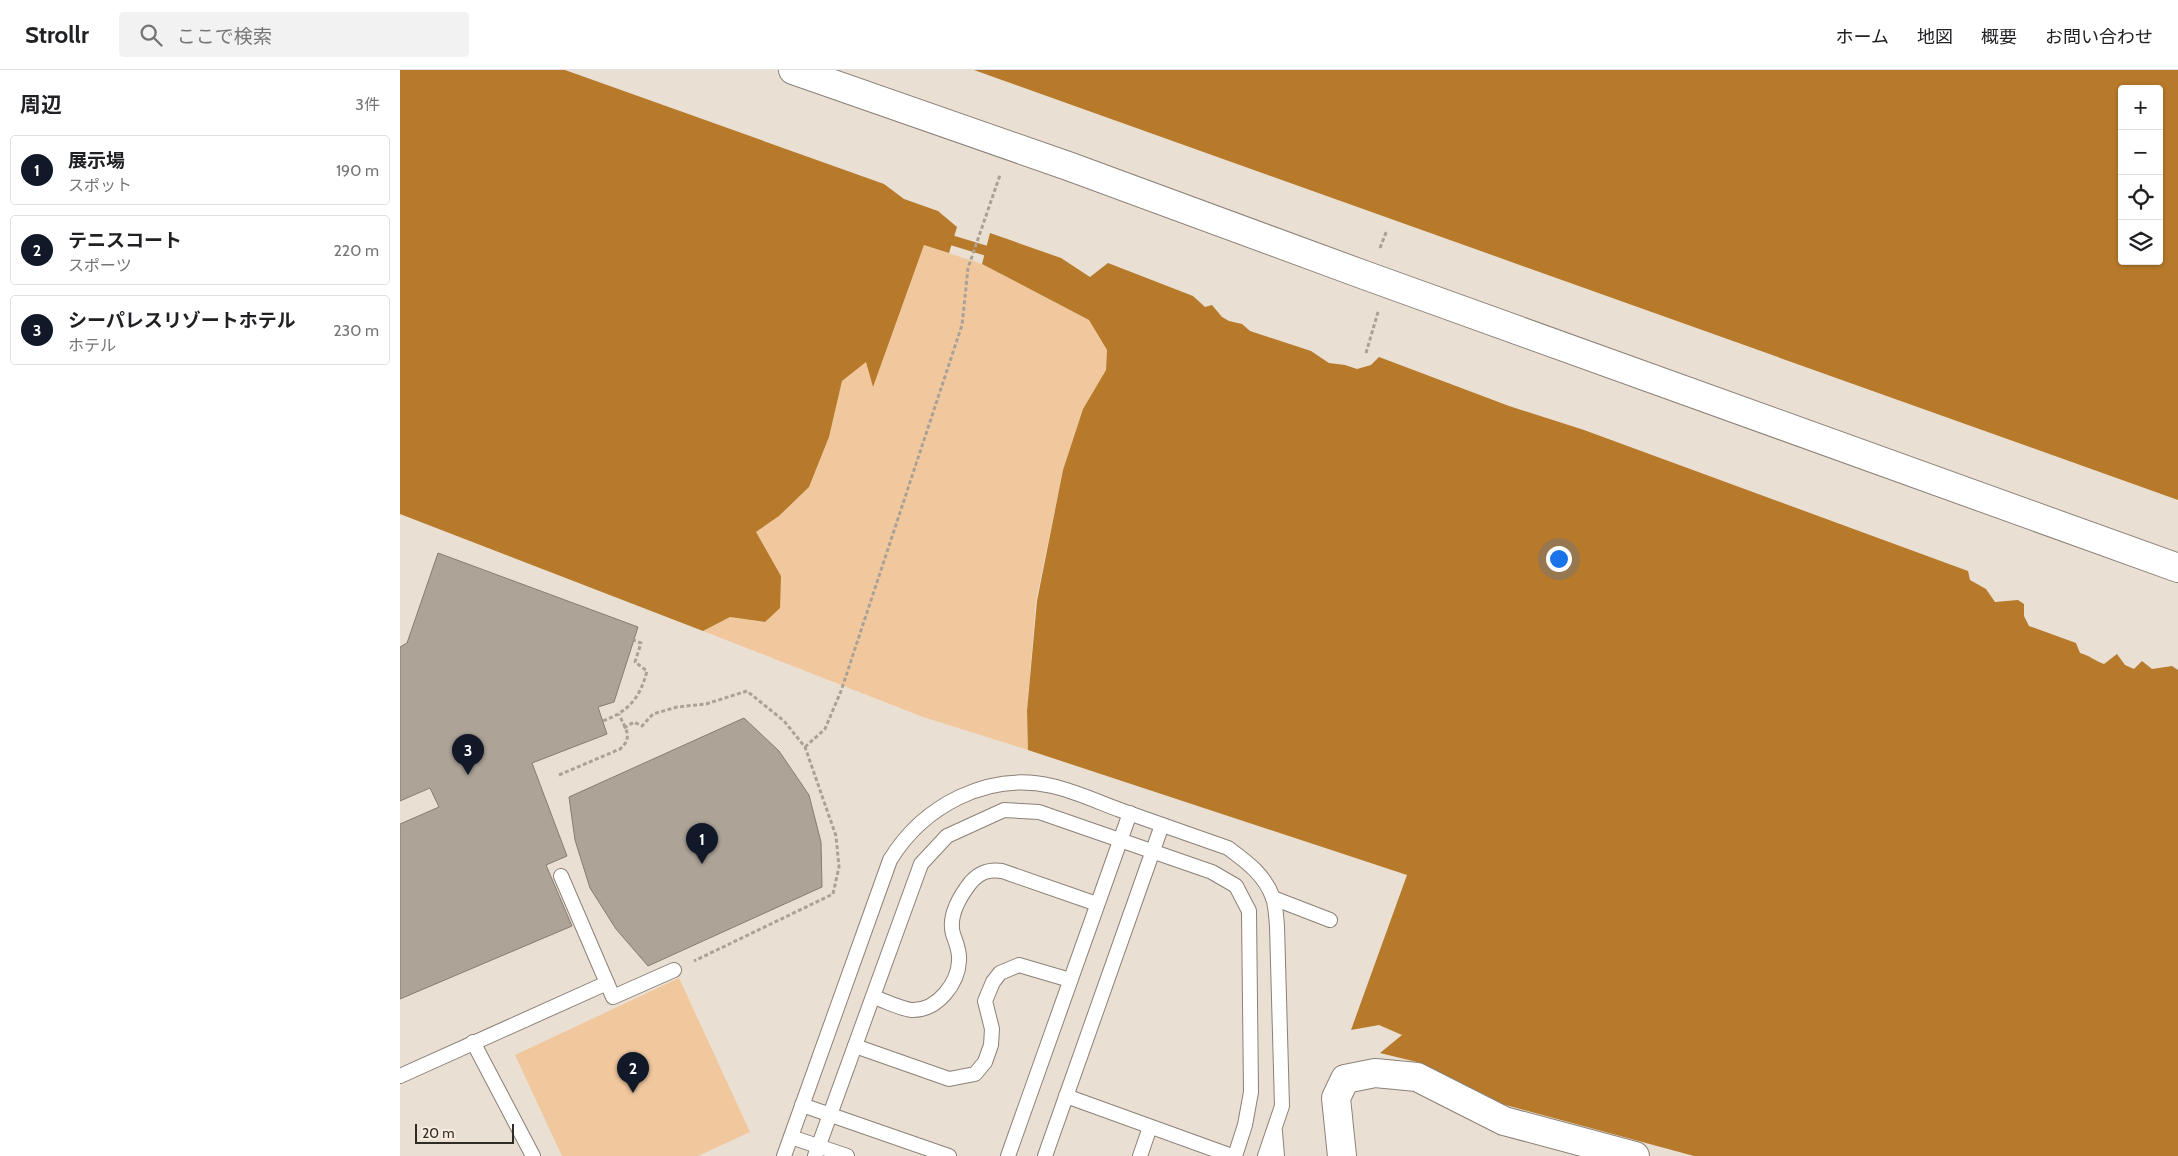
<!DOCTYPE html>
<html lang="ja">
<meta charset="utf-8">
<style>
:root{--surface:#fff;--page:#f2f2f2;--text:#202124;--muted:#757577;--line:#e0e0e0;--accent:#111827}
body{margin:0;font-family:Cabin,"Noto Sans JP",sans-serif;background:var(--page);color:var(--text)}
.controls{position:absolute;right:15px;top:15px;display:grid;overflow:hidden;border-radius:5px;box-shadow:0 1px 4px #0004}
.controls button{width:45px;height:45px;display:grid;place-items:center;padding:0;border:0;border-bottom:1px solid var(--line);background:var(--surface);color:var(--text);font:25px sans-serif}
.scale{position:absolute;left:15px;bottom:12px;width:99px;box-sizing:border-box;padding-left:5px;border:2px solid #2f2b26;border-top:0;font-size:14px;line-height:18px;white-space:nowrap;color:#2f2b26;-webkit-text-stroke:4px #f8ece0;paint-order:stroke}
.you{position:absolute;left:1158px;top:488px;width:18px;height:18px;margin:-12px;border:4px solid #fff;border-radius:50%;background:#1a73e8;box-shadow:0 0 0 8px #1a73e833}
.badge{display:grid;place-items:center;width:32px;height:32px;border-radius:50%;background:var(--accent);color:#fff;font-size:16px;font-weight:700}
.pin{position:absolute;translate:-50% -41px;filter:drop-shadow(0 1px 2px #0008)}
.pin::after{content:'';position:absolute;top:26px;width:18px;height:15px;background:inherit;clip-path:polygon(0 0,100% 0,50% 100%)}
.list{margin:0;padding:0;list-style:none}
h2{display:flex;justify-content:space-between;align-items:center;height:65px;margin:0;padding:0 20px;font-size:21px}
h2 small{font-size:16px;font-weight:400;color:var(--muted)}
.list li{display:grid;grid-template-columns:32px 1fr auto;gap:15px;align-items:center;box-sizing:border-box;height:70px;margin:0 10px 10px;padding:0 10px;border:1px solid var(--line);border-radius:5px}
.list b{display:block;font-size:19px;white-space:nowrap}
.list p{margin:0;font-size:16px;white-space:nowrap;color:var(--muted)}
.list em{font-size:16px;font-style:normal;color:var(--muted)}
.icon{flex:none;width:28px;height:28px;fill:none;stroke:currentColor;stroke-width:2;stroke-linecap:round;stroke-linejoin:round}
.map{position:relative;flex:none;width:1778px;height:1086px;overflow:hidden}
header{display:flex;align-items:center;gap:30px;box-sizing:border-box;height:70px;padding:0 25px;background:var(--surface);border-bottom:1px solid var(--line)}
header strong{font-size:24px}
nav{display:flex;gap:28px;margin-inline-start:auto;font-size:18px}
.search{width:350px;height:45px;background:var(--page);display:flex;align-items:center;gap:12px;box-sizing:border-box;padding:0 18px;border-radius:5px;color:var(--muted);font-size:19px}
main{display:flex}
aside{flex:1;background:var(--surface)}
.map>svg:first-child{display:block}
.green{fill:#f1c89d}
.water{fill:#b7792a;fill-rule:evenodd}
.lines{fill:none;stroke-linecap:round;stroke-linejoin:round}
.stream{stroke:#b7792a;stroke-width:10}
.building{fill:#ada397;stroke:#867c71}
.lane-casing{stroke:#8c8177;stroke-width:16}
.street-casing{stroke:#8c8177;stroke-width:30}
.path{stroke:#aaa298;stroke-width:3;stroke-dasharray:4 2.5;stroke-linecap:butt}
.lane{stroke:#fff;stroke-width:14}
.street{stroke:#fff;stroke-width:28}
</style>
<header>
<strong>Strollr</strong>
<div class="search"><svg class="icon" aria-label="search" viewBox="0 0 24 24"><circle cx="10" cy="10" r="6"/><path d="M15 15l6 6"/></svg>ここで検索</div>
<nav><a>ホーム</a><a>地図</a><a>概要</a><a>お問い合わせ</a></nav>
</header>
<main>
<aside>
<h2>周辺<small>3件</small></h2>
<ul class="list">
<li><span class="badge">1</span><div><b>展示場</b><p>スポット</p></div><em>190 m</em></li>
<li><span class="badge">2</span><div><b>テニスコート</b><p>スポーツ</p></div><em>220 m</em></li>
<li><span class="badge">3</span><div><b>シーパレスリゾートホテル</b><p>ホテル</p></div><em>230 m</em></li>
</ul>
</aside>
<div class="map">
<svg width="1778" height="1086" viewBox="0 0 1778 1086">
<rect width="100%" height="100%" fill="#eadfd3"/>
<!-- green -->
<g class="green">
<polygon points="524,175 582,194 689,250 707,280 706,300 683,339 663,400 636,531 627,641 628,680 523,647 303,561 330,547 365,552 381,506 356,462 379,446 409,417 429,367 442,311 466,291 473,316"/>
<polygon points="279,908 350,1062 298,1086 162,1086 115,985"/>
</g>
<!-- water -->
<g class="water">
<polygon points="0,0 165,0 484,114 504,129 538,141 557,157 549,183 524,175 473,317 466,292 442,311 429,367 409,417 379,446 356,462 381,506 380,538 365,552 330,547 303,561 0,444"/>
<path d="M574,0H1778V430ZM1722,19H1759V191H1722Z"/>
<path d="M590,163L661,188L690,207L708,193L793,226L805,237L812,235L822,247L829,251L842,254L850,261L911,281L929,293L945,295L957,299L971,295L979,287L1109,336L1184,360L1568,501L1570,510L1586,519L1595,532L1618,530L1624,534V546L1629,556L1676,573L1680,583C1689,585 1695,591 1704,594L1717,584L1725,595L1734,599L1742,591L1752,599L1772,596L1778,600V1086H1294L1098,1033L1017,992L980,983L1002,965L979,955L951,960L1007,805L628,680L627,641L637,531L663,400L683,339L706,300L707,280L689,250L582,194Z"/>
</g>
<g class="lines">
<!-- stream -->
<polyline class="stream" points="541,167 597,184"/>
</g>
<!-- building -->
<g class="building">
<polygon points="38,483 238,557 214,632 198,637 207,664 132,693 167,786 146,795 172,856 0,929 0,754 39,737 30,718 0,731 0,577 7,573"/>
<polygon points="344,648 379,681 409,725 421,772 422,817 248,896 216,859 190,818 175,770 169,727"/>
</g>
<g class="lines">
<!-- lane casing -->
<g class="lane-casing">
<g id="lane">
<polyline points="161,806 207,913"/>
<polyline points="873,828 930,850"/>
<path d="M473,927C484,930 503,940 513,940C538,940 558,913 559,891C560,881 556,873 553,864C548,846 560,826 571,812C580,802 589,799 602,801L697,834"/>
<polyline points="73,972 133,1086"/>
<polyline points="455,976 549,1009 575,1004 585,992 591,975 592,959 585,931 593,912 600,903 619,895 670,910"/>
<polyline points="0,1006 207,913 213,927 274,900"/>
<polyline points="666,1026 832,1086"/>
<polyline points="402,1035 549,1086"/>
<polyline points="875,1062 877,1086"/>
<polyline points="391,1067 447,1086"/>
<path d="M384,1086L490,790C523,736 588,701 652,716C675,721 698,732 720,740C756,753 792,765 828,778C847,792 865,805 873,828C876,836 876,847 877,856L882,1036L865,1086"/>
<polyline points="415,1086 521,794 547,766 604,740 639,742 812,802 836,816 849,841 851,1022 845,1055 835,1086"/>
<polyline points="608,1086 730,743"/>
<polyline points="645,1086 762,755"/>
<polyline points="740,1086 750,1057"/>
</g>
</g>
<!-- street casing -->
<g class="street-casing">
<g id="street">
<polyline points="393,0 668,96 967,206 1778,498"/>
<polyline points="942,1086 936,1028 945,1009 975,1003 1017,1007 1104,1051 1235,1086"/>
</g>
</g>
<!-- path -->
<g class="path">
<polyline points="980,178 987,160"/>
<polyline points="966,283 978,242"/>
<path d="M203,651C229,641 240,628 247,601L235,592L241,573L234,570"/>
<polyline points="224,658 234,652 242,656 253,644 277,637 306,634 347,621 384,651 405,677 436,766 439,797 433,824 294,891"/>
<polyline points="405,677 425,659 441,621 562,255 568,198 600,105"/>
<path d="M159,705L220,679C234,667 225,659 219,644"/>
</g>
<!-- lane -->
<use href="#lane" class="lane"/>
<!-- street -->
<use href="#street" class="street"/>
</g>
</svg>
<div class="controls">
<button>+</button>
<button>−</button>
<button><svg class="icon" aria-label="locate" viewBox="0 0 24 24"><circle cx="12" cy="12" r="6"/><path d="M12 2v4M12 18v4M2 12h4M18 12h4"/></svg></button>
<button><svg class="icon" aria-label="layers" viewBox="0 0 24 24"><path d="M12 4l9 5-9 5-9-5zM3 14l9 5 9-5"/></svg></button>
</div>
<div class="scale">20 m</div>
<div class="you"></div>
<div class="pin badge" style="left:302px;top:794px">1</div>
<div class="pin badge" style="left:233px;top:1023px">2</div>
<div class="pin badge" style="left:68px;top:705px">3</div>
</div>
</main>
